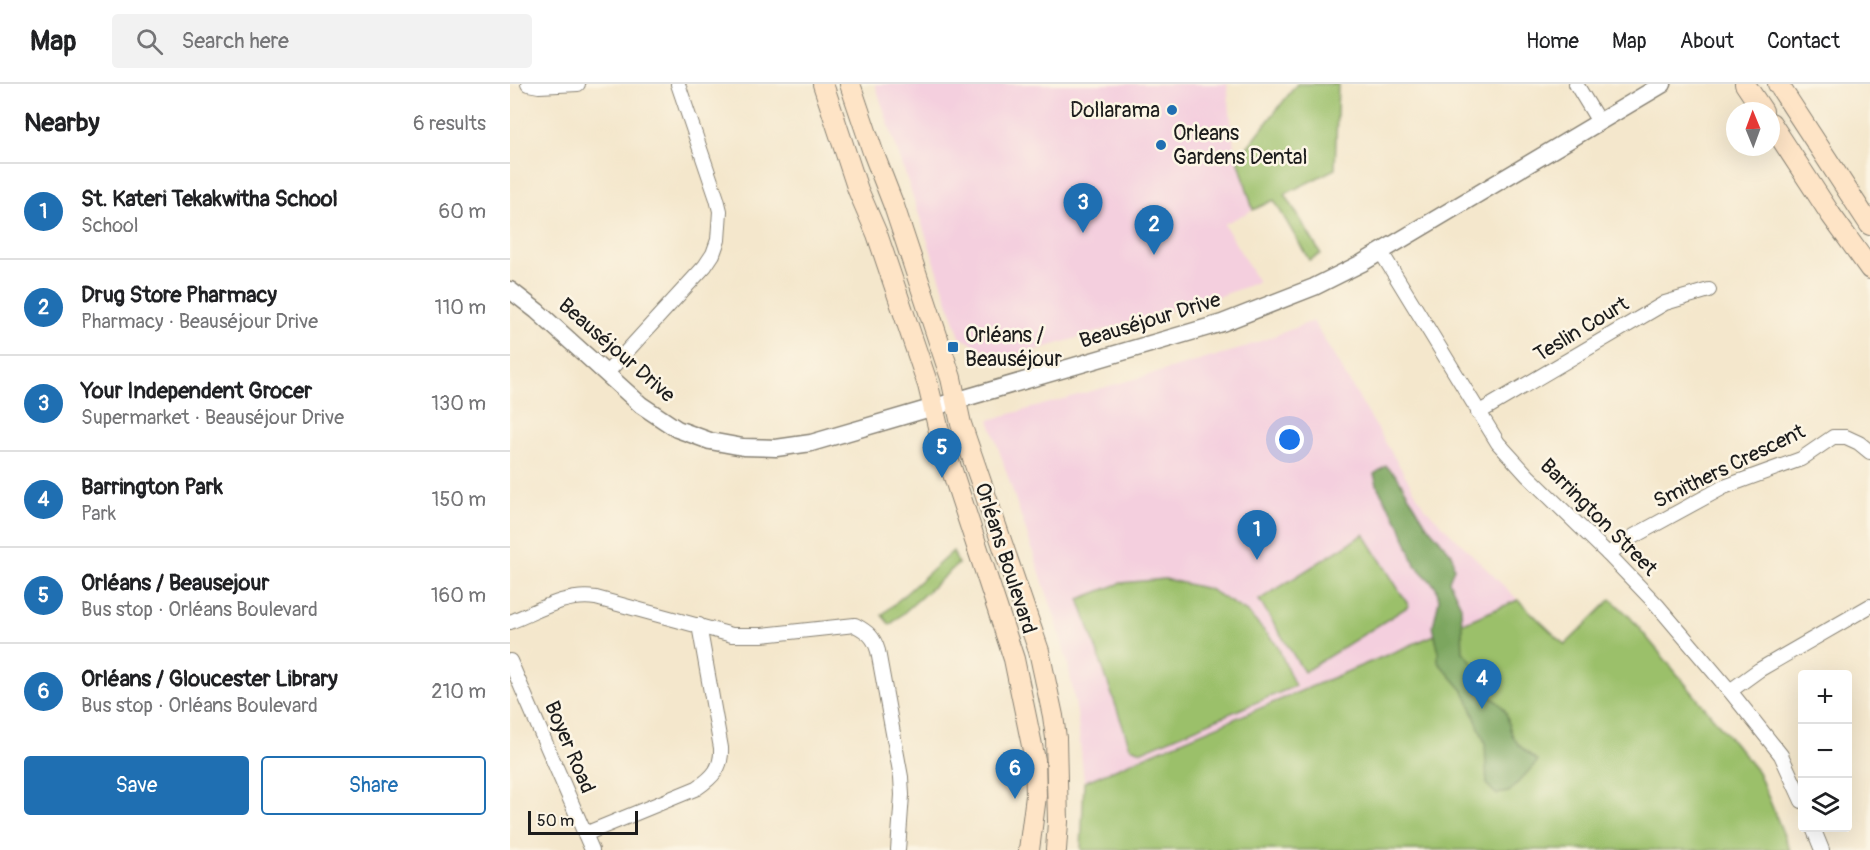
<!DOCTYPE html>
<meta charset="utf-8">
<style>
:root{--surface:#fff;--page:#f2f2f2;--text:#202124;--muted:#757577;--line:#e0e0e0;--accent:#1f6fb2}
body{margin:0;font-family:Pangolin,sans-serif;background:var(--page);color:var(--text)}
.controls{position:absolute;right:18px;bottom:18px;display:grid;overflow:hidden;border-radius:6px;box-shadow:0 6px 24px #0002}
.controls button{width:54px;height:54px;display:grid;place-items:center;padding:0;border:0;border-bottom:2px solid var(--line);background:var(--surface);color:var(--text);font:30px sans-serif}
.compass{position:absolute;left:1216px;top:18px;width:54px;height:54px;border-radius:50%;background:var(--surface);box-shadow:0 6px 24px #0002;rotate:359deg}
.scale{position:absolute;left:18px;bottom:15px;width:110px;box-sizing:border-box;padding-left:6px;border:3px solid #1c1c1c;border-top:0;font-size:16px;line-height:21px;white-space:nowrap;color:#1c1c1c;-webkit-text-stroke:4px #fcf5e5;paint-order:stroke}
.you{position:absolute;left:780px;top:356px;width:21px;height:21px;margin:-15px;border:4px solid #fff;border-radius:50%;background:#1a73e8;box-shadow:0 0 0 9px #1a73e833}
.badge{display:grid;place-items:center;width:39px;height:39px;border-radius:50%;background:var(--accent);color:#fff;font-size:20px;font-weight:700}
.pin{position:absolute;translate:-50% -50px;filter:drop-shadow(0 2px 3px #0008)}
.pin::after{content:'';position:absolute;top:32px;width:21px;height:18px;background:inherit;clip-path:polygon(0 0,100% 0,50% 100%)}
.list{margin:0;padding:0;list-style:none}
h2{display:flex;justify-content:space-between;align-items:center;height:78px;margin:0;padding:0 24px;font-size:26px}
h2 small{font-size:20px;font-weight:400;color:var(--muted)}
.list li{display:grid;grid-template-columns:39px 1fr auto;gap:18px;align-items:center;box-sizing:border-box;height:96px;padding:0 24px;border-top:2px solid var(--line)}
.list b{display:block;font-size:22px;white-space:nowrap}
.list p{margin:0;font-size:20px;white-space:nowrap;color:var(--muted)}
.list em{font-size:20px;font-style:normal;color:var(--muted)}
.actions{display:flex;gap:12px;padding:18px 24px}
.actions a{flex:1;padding:14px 0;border:2px solid var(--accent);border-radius:6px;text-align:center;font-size:21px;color:var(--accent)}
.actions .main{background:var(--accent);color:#fff}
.icon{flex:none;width:33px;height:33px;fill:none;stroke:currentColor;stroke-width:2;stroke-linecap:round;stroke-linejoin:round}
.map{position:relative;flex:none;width:1360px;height:766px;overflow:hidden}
header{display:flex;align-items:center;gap:36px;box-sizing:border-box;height:84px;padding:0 30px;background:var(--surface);border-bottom:2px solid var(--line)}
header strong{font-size:28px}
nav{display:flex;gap:33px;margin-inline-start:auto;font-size:21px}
.search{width:420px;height:54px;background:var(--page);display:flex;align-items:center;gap:15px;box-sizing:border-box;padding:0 21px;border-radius:6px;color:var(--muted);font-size:22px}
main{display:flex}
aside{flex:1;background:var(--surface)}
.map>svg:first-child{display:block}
.built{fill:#f4cfde}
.green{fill:#9bc06b;stroke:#5c6e44;stroke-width:1.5}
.forest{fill:#7ca65f;stroke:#4c613e;stroke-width:1.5}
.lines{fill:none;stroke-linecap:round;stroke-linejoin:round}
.minor-casing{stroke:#888274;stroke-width:16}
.tertiary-casing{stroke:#888274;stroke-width:19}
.secondary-casing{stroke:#888274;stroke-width:22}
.minor{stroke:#fff;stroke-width:14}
.tertiary{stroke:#fff;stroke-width:16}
.secondary{stroke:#fee4c6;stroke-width:20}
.poi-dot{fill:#1f6fb2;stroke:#fcf5e5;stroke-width:2}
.labels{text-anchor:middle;stroke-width:5;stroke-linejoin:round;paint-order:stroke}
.poi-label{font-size:21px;fill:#1c1c1c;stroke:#fcf5e5;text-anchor:start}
.street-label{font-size:21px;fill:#1c1c1c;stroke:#fcf5e5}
</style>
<header>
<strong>Map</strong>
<div class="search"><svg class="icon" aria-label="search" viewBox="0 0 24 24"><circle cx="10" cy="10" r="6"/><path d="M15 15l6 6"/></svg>Search here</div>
<nav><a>Home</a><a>Map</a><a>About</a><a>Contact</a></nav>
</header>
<main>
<aside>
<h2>Nearby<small>6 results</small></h2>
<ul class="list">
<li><span class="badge">1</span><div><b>St. Kateri Tekakwitha School</b><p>School</p></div><em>60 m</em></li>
<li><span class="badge">2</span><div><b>Drug Store Pharmacy</b><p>Pharmacy · Beauséjour Drive</p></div><em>110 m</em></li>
<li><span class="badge">3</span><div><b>Your Independent Grocer</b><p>Supermarket · Beauséjour Drive</p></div><em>130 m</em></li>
<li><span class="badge">4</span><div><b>Barrington Park</b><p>Park</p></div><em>150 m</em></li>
<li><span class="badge">5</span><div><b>Orléans / Beausejour</b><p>Bus stop · Orléans Boulevard</p></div><em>160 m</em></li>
<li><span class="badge">6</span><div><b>Orléans / Gloucester Library</b><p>Bus stop · Orléans Boulevard</p></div><em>210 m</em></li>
</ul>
<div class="actions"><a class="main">Save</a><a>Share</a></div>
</aside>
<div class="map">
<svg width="1360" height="766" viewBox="0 0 1360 766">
<rect width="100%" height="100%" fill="#fcf5e5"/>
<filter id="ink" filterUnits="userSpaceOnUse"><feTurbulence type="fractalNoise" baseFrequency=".0167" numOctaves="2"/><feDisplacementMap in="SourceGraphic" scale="12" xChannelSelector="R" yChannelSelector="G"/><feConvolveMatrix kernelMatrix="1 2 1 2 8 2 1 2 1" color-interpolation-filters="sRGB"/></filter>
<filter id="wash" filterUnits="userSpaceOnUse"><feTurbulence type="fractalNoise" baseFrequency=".008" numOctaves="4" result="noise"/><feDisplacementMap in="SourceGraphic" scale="24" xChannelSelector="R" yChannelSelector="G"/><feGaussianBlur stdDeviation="1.35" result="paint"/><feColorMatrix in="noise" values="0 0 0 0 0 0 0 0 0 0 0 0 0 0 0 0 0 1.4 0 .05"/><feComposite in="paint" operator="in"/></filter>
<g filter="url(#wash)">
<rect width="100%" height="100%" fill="#f4e7cc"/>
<!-- built -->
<g class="built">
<polygon points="365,0 717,0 724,63 743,126 714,140 748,198 707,213 492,276 450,253"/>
<polygon points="803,237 914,423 1008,516 574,698 567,629 558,581 545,534 479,336 727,266"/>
</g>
<!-- green -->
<g class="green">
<polygon points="787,0 828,0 825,85 775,110 811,170 799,176 764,116 743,126 728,75"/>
<polygon points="854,450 899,522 794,588 749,516"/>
<polygon points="443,467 448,480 380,541 372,531"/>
<polygon points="655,495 699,505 737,528 767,561 785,602 632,667 620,663 569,515 611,499"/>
<polygon points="1101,515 1120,533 1248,688 1280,766 571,766 574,698 1008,516 1055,561"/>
</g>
<!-- forest -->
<path class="forest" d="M876,382L887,392L916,440L942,470L944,484L939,497L951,522L953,568L973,589L980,612C1007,631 992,638 1006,657C1011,665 1021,671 1028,677L999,708L986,710L977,701L975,659L955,609L928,578V565L923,542L929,516L926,503L905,481L890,441L868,404L864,390Z"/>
</g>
<g filter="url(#ink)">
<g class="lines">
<!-- minor casing -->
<g class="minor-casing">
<g id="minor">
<polyline points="18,0 29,2 68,0"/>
<polyline points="1066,0 1089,38"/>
<polyline points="871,168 988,359 1018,392 1098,470 1147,521 1220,607 1271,671 1292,717"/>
<polyline points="96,290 195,182 203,170 208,156 210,127 207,115 168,0"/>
<polyline points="968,329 1155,219 1199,206"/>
<polyline points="1098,470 1124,452 1214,403 1291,375 1323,353 1336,353 1349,359 1360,368"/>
<path d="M0,538C28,527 56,509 86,514L222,551H252L345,541C358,548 364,553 368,567L391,693L392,711L388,766"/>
<polyline points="0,577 82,766"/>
<polyline points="1220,607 1249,586 1360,522"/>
<polyline points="1303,744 1312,766"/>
<path d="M75,750L187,704C203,693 212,684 211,664L189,541"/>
</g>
</g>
<!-- tertiary casing -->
<g class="tertiary-casing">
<polyline id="tertiary" points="0,206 27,227 131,321 167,345 200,357 233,363 266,364 301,359 712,239 804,203 852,179 1153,0"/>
</g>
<!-- secondary casing -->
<g class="secondary-casing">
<g id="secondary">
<polyline points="313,0 348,106 367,150 418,301 429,347 504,575 525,676 526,712 519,766"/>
<polyline points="340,0 363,68 384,122 441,294 451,340 529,567 543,632 546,654 548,738 546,766"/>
<polyline points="1235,0 1253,27"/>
<polyline points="1268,0 1360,141"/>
<polyline points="1261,39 1321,131 1360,185"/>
</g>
</g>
<!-- minor -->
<use href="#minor" class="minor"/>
<!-- tertiary -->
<use href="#tertiary" class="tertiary"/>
<!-- secondary -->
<use href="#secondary" class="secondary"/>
</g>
</g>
<!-- markers -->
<g class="poi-dot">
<circle cx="662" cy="26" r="6"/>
<circle cx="651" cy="61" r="6"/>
<rect x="437" y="257" width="12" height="12" rx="3"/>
</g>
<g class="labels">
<!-- poi labels -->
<g class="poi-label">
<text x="650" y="33" text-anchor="end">Dollarama</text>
<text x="663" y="56">Orleans<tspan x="663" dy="24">Gardens Dental</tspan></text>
<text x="455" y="258">Orléans /<tspan x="455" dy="24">Beauséjour</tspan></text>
</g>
<!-- street labels -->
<g class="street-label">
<text transform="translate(640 236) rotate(-17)" y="7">Beauséjour Drive</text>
<text transform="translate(1071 245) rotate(-31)" y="7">Teslin Court</text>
<text transform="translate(107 266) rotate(41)" y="7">Beauséjour Drive</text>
<text transform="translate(1219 382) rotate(-26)" y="7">Smithers Crescent</text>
<text transform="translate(1089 433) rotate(45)" y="7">Barrington Street</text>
<text transform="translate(496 474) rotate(72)" y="7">Orléans Boulevard</text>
<text transform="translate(60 663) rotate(67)" y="7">Boyer Road</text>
</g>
</g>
</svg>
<div class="controls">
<button>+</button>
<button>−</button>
<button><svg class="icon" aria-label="layers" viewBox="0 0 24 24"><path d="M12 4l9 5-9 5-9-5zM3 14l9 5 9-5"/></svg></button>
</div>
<svg class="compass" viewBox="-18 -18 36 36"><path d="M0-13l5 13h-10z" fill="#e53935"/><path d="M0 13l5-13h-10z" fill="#757577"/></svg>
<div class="scale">50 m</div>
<div class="you"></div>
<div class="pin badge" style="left:747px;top:476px">1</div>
<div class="pin badge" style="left:644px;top:171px">2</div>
<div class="pin badge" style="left:573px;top:149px">3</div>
<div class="pin badge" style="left:972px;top:625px">4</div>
<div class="pin badge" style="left:432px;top:394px">5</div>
<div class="pin badge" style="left:505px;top:715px">6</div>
</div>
</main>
